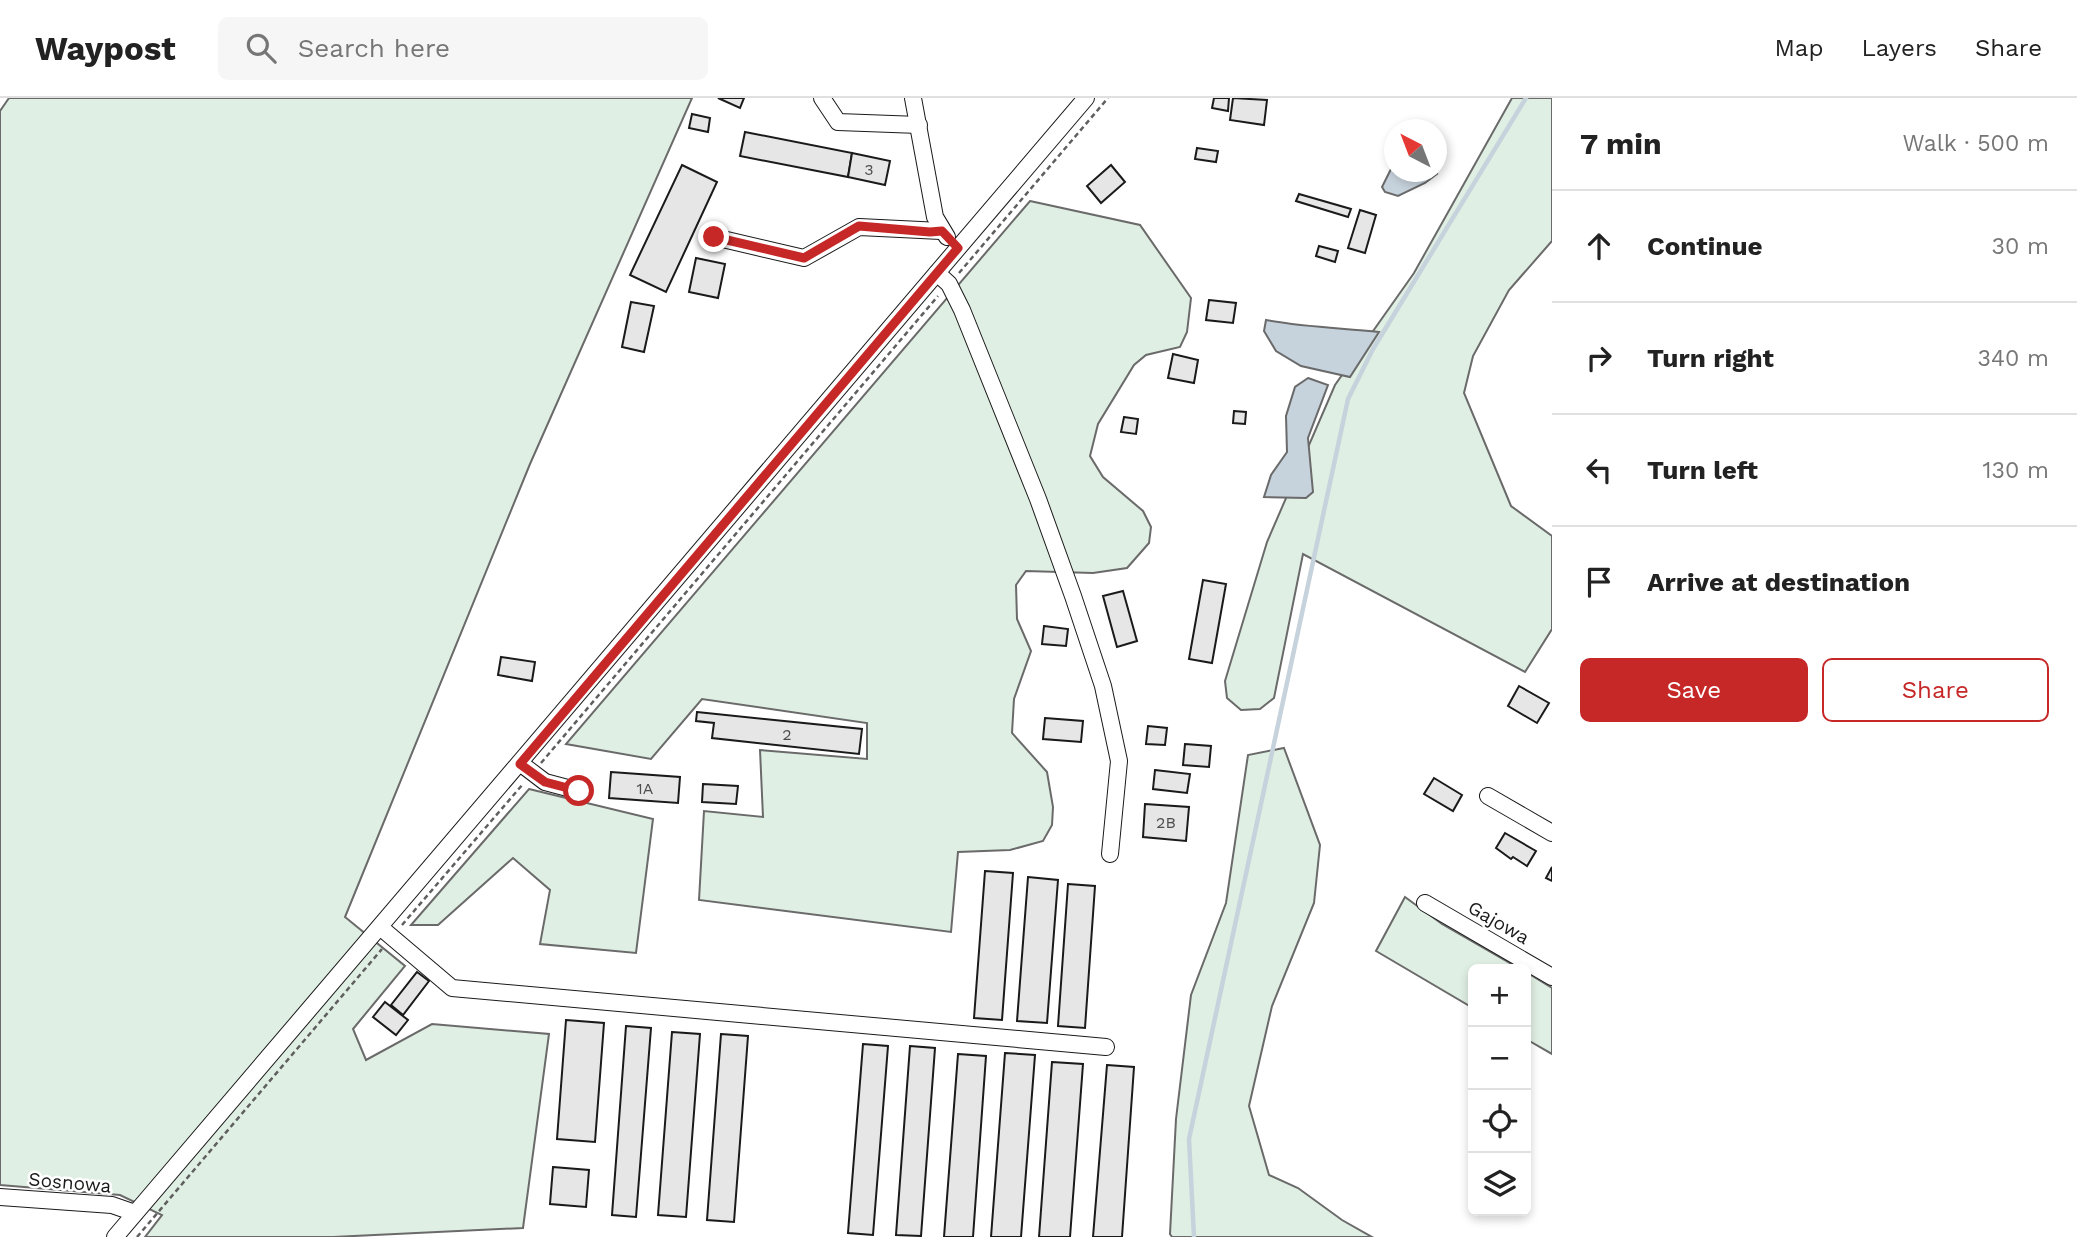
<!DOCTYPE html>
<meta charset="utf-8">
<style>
:root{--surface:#fff;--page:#f6f6f6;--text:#222;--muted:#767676;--line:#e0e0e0;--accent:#c62828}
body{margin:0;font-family:"Work Sans",sans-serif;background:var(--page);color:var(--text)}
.controls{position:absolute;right:21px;bottom:21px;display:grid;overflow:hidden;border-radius:10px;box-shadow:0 4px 10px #0003}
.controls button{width:63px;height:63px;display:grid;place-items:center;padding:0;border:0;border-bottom:2px solid var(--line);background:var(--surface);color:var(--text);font:35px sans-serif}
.compass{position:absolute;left:1384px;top:21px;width:63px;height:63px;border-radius:50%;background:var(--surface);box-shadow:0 4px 10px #0003;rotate:318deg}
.stop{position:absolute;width:21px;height:21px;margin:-16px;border:5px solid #c62828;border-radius:50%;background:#fff}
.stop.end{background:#c62828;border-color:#fff;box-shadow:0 2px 7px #0008}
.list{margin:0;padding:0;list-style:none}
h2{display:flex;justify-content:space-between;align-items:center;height:91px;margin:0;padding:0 28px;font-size:30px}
h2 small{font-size:23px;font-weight:400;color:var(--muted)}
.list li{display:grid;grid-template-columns:46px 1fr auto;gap:21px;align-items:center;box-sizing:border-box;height:112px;padding:0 28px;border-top:2px solid var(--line)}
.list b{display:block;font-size:26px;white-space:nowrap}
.list em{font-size:23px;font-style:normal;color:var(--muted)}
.actions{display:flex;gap:14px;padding:21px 28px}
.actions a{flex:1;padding:16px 0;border:2px solid var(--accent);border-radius:10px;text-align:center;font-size:24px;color:var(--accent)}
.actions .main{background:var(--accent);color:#fff}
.icon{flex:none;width:38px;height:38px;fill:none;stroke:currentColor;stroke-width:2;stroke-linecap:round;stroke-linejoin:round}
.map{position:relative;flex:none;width:1552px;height:1139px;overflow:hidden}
header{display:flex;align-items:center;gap:42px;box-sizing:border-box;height:98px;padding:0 35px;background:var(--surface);border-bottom:2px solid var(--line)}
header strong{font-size:33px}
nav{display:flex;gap:38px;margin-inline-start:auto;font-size:24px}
.search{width:490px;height:63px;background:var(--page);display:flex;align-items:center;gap:18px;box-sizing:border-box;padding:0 24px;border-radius:10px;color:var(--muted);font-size:26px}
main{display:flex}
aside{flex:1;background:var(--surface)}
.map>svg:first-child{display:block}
.green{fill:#e0efe3;stroke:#6a6a6a;stroke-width:2}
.water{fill:#c6d2dc;stroke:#6a6a6a;stroke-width:2}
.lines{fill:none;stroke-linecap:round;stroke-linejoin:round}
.stream{stroke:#c6d2dc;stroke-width:4.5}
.building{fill:#e6e6e6;stroke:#1a1a1a;stroke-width:2}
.minor-casing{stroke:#1a1a1a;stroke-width:18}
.path{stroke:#5f5f5f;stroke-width:2.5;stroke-dasharray:5 3.5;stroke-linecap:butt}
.minor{stroke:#fff;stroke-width:16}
.route{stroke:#c62828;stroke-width:9}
.labels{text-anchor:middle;stroke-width:5;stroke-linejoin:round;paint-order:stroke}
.number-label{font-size:16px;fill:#4d4d4d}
.street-label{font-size:19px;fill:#1a1a1a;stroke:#fff}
</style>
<header>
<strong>Waypost</strong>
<div class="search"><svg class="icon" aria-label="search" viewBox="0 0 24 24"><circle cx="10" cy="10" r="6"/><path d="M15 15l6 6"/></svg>Search here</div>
<nav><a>Map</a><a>Layers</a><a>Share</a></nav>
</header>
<main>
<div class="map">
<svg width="1552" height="1139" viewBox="0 0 1552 1139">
<rect width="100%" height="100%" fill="#fff"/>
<!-- green -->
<g class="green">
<polygon points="9,0 692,0 530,366 345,819 405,868 353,931 366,962 432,926 549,936 523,1130 333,1139 145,1139 162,1117 120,1097 0,1087 0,13"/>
<polygon points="1512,0 1552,0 1552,143 1509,192 1473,258 1464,295 1511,408 1552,438 1552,531 1525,574 1303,456 1274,600 1260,611 1241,612 1227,600 1225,583 1267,444 1335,287 1414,175"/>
<polygon points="1030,103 1140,127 1191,200 1187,234 1180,249 1146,257 1134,267 1098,326 1090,358 1103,379 1143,413 1151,429 1149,445 1127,470 1093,475 1026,473 1016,487 1017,521 1031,553 1014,601 1012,635 1047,674 1053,709 1052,727 1043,743 1010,752 958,754 951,834 699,802 704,713 763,719 760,652 867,661 867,625 702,601 651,661 566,646"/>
<polygon points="1284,650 1320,747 1314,805 1272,908 1249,1008 1269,1077 1298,1090 1342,1122 1372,1139 1172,1139 1170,1136 1176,1021 1191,897 1226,805 1248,657"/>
<polygon points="529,691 653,721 636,855 540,846 550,792 513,760 438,827 411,827"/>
<polygon points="1405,799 1442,826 1520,871 1473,871 1473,910 1376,853"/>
<polygon points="1526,874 1552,890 1552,956 1526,941"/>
</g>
<!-- water -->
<g class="water">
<polygon points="1394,65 1394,74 1435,74 1437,76 1425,85 1398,98 1385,94 1382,89"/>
<path d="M1266,222C1304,229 1341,230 1379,234L1350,279L1301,268L1276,253L1264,233Z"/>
<polygon points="1308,280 1328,287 1308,340 1313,394 1306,400 1264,399 1271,377 1287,354 1286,318 1295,289"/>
</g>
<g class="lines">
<!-- stream -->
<polyline class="stream" points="1194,1139 1189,1041 1348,301 1373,251 1526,0"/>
</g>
<!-- building -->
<g class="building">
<polygon points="718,0 744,0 740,10"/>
<polygon points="1214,0 1229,0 1228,13 1212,10"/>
<polygon points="1233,0 1267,2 1264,27 1230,22"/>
<polygon points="692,16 710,20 708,34 689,30"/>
<polygon points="745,34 852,55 848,79 740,58"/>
<polygon points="1197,50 1218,53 1216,64 1195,61"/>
<polygon points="852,55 890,63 885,87 848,79"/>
<polygon points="682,67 717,84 666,194 630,177"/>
<polygon points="1111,67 1125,84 1101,105 1087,88"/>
<polygon points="1299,96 1351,111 1348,119 1296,103"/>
<polygon points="1360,112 1376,117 1365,155 1348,150"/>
<polygon points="1319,148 1338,153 1335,164 1316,158"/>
<polygon points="696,160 725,166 718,200 689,194"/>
<polygon points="1209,202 1236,205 1233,225 1206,222"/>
<polygon points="631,204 654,208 644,254 622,249"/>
<polygon points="1173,256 1198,262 1194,285 1168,280"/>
<polygon points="1234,313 1246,314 1245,326 1233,325"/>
<polygon points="1124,319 1138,321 1136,336 1121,334"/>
<polygon points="1203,482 1226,486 1212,565 1189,561"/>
<polygon points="1123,493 1137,543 1117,549 1103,498"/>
<polygon points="1044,528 1068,531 1066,548 1042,546"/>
<polygon points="501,559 535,564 532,583 498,577"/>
<polygon points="1519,588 1549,605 1537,625 1508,608"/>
<polygon points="697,614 862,631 859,656 712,640 714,625 696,623"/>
<polygon points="1045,620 1083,623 1081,644 1043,641"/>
<polygon points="1148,628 1167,630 1165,647 1146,646"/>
<polygon points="1185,646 1211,648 1209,669 1183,667"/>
<polygon points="1155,672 1190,676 1187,695 1153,691"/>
<polygon points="611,674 680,679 678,705 609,700"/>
<polygon points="1434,680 1462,697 1453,713 1424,696"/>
<polygon points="703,686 738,688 736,706 702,704"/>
<polygon points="1145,706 1189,709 1186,743 1143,739"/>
<polygon points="1505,735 1536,753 1527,768 1513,759 1511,761 1496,750"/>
<polygon points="1552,769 1552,783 1546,780"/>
<polygon points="985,773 1013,775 1002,922 974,920"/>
<polygon points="1028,779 1058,782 1047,925 1017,923"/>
<polygon points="1068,786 1095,788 1085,930 1058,928"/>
<polygon points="417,874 429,883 403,917 391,907"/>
<polygon points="385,904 408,922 396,937 373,919"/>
<polygon points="566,922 604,925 595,1044 557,1041"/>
<polygon points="626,928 651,930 636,1119 612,1117"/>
<polygon points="672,934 700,936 686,1119 658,1117"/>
<polygon points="721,936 748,938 734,1124 707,1122"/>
<polygon points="863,946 888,948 873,1137 848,1135"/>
<polygon points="910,948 935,950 921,1138 896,1137"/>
<polygon points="1005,955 1035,957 1021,1139 991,1139"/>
<polygon points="958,956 986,958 973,1139 944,1139"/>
<polygon points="1052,964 1083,966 1070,1139 1039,1139"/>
<polygon points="1107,967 1134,969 1122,1139 1093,1139"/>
<polygon points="553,1069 589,1072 586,1109 550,1106"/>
</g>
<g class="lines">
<!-- minor casing -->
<g class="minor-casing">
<g id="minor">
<polyline points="822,0 838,24 919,27"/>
<polyline points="913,0 935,119 947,139"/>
<polyline points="714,139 804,160 859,129 941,133"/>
<polyline points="937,175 949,186 962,212 1038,401 1073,498 1103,588 1119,663 1110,756"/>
<polyline points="520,665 545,684 579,693"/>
<polyline points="1488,698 1552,735"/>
<polyline points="1425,805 1552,879"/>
<polyline points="380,829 452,890 1106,949"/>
<polyline points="0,1099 112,1107 135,1115"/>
<polyline points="115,1139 1086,0"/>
</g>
</g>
<!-- path -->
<g class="path">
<polyline points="959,175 1108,0"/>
<polyline points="541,665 938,198"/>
<polyline points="402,827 523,686"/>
<polyline points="137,1139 382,851"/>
</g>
<!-- minor -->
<use href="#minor" class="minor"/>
</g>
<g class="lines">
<!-- route -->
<polyline class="route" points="579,693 545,684 520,666 958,150 942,133 930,134 859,128 804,160 714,139"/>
</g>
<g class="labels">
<!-- number labels -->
<g class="number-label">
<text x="869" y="77">3</text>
<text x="787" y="642">2</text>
<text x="645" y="696">1A</text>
<text x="1166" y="730">2B</text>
</g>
<!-- street labels -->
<g class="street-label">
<text transform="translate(1499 824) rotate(30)" y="7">Gajowa</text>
<text transform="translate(70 1084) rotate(5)" y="7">Sosnowa</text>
</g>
</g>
</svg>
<div class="controls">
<button>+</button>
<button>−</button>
<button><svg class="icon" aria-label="locate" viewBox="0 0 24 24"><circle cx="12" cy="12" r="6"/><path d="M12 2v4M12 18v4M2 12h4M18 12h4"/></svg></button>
<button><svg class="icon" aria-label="layers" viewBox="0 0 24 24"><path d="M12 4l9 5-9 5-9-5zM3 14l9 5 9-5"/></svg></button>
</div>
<svg class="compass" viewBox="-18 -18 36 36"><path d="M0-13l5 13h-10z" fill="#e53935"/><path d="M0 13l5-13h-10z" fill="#767676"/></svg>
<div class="stop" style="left:579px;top:693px"></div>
<div class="stop end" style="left:714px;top:139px"></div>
</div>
<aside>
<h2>7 min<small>Walk · 500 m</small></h2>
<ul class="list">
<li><svg class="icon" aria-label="ahead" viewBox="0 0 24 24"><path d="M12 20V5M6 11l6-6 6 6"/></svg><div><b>Continue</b></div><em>30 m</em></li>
<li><svg class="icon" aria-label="right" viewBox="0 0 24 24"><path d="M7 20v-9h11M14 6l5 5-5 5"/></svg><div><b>Turn right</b></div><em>340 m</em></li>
<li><svg class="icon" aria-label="left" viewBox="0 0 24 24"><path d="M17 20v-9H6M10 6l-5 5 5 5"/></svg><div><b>Turn left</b></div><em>130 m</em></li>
<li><svg class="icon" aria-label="arrive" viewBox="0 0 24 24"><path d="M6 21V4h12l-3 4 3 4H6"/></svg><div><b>Arrive at destination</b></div></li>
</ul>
<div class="actions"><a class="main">Save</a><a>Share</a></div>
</aside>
</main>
